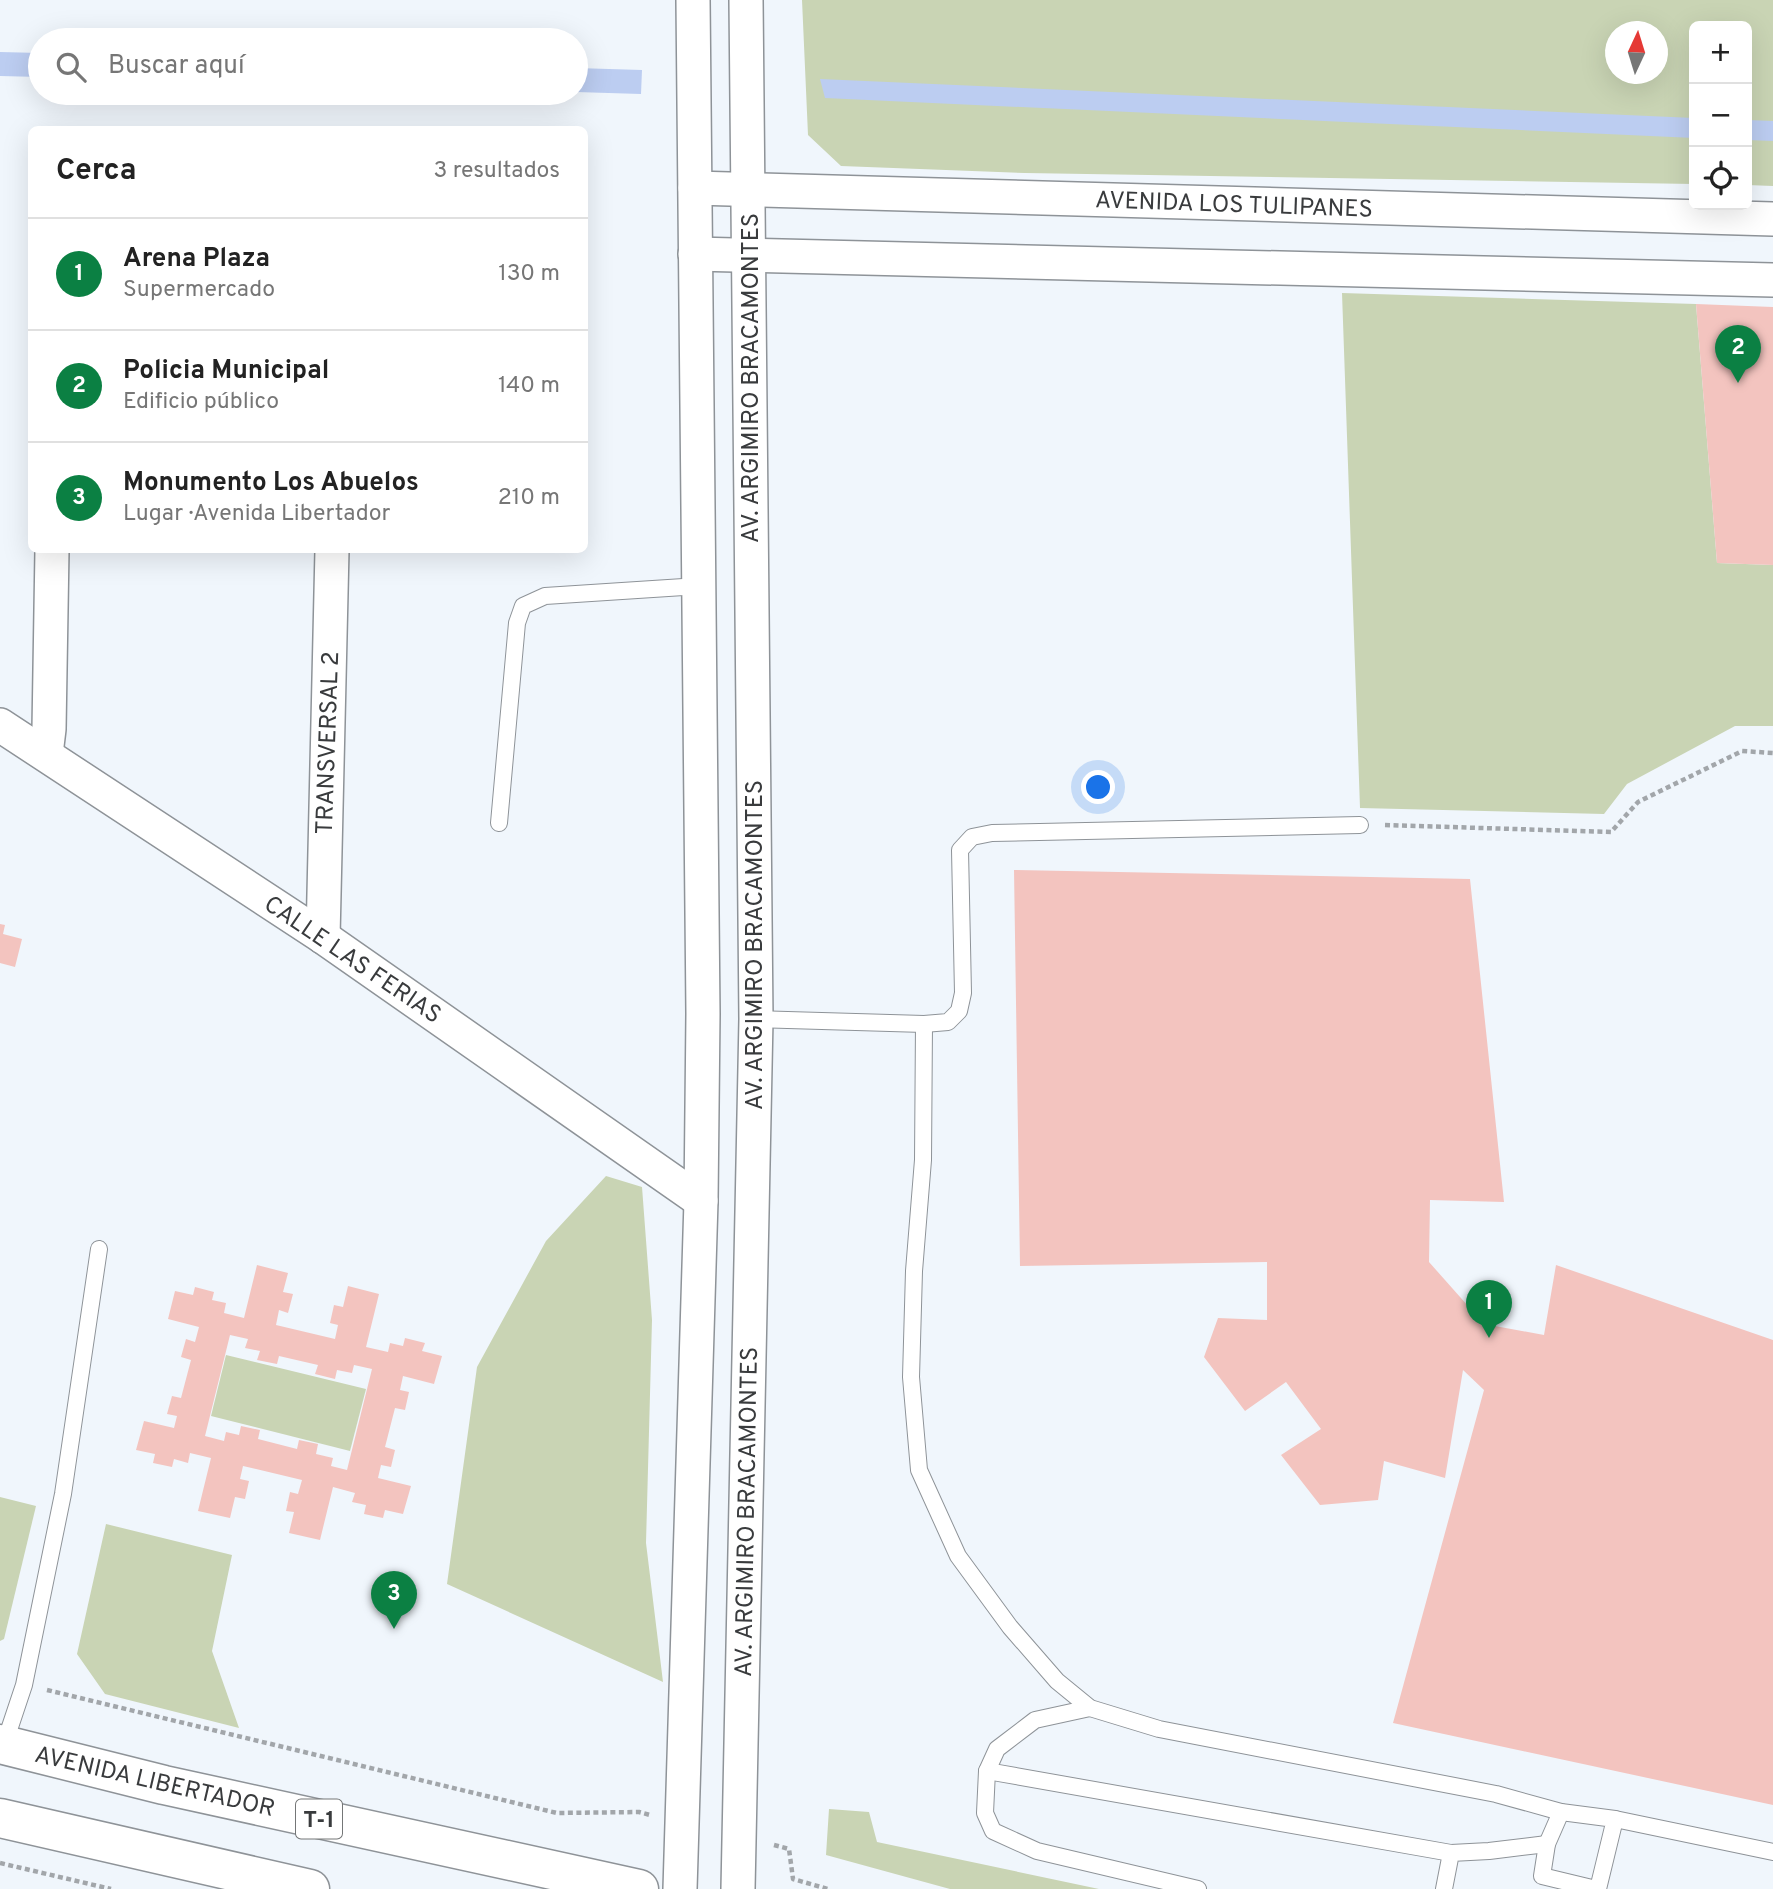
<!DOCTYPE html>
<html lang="es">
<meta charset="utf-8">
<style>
:root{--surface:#fff;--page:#f2f2f2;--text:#222;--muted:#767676;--line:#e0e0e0;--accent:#0b8043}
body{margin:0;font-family:Overpass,sans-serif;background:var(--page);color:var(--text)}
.controls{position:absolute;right:21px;top:21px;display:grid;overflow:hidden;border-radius:10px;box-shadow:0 7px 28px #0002}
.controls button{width:63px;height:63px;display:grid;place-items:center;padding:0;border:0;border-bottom:2px solid var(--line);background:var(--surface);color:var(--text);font:35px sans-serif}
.compass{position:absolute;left:1605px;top:21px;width:63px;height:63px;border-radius:50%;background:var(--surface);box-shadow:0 7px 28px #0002;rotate:4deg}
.you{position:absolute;left:1099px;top:788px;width:24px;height:24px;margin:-18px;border:5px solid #fff;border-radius:50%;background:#1a73e8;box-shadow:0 0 0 10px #1a73e833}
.badge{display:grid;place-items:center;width:46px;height:46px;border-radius:50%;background:var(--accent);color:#fff;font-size:23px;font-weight:700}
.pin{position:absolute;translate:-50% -58px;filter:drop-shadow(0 2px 4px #0008)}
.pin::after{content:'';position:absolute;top:37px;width:24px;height:21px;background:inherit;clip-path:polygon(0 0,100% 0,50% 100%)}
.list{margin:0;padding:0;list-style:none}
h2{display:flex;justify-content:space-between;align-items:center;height:91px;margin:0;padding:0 28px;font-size:30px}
h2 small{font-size:23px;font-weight:400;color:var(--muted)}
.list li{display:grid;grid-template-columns:46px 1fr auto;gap:21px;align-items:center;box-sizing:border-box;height:112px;padding:0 28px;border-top:2px solid var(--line)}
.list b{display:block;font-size:26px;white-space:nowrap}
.list p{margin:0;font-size:23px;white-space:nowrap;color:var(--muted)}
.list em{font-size:23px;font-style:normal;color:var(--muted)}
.icon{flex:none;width:38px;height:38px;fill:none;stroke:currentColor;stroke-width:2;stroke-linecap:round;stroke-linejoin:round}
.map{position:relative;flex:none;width:1773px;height:1889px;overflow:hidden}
.search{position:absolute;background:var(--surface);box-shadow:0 7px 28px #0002;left:28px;top:28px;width:560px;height:77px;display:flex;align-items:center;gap:18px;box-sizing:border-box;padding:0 24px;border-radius:38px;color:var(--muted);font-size:26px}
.panel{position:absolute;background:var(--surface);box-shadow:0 7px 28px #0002;left:28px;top:126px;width:560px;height:427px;border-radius:10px}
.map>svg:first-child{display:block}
.green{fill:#c9d4b4;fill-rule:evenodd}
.water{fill:#bccdf1}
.building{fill:#f3c4bf;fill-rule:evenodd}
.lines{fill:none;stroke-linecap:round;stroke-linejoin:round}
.lane-casing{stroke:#8e9398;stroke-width:18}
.street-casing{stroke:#8e9398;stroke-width:36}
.primary-casing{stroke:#8e9398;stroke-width:41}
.path{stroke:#a2a6aa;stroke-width:4.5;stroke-dasharray:5 3.5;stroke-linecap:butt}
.lane{stroke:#fff;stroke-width:16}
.street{stroke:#fff;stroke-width:33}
.primary{stroke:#fff;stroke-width:38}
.labels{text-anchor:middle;stroke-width:5;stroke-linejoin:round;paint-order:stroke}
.shield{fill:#fff;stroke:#747677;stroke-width:2}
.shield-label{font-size:23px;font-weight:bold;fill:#393b3d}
.street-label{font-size:24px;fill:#393b3d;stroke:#fff}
</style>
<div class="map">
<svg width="1773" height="1889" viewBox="0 0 1773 1889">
<rect width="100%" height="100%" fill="#f0f6fc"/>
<!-- green -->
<g class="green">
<path d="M802,0H1773V186L1747,185V26H1694V184L1025,173L841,166L808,135ZM1616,32H1658V74H1616Z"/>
<polygon points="1342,293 1696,304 1717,563 1773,565 1773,726 1735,726 1627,784 1604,814 1360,808"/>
<polygon points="606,1176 642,1187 652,1320 646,1543 663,1682 447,1584 477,1367 546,1241"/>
<polygon points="226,1355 366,1389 350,1451 211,1416"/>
<polygon points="0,1497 36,1506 4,1639 0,1641"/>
<polygon points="106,1524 232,1555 212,1651 239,1728 105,1694 77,1654"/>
<polygon points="829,1809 869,1812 877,1842 1099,1889 950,1889 826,1855"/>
</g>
<!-- water -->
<g class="water">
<polygon points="0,52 40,53 40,77 0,76"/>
<polygon points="576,68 642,70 641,94 576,92"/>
<polygon points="820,79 1694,118 1694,138 825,98"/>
<polygon points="1747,120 1773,121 1773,141 1747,140"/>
</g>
<!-- building -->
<g class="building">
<polygon points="1696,304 1773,307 1773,565 1717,563"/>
<polygon points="1014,870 1470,879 1504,1202 1430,1200 1429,1262 1484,1324 1544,1335 1556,1265 1773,1340 1773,1805 1393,1723 1484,1390 1463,1370 1445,1478 1384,1461 1378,1500 1320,1505 1281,1455 1321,1429 1286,1382 1245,1411 1204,1357 1218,1318 1267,1320 1267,1262 1020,1266"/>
<polygon points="0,924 5,925 3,934 22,939 15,967 0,963"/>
<path d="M257,1265L288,1273L283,1292L293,1294L288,1313L279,1310L276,1325L335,1339L338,1325L330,1323L334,1305L343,1307L348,1286L379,1294L366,1347L388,1352L390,1343L403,1346L405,1338L425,1343L422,1351L442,1356L434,1384L403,1376L400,1390L409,1392L405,1410L395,1408L385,1447L395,1450L391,1467L381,1465L378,1478L411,1486L403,1514L385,1510L383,1518L364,1514L366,1505L352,1502L355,1493L333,1487L320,1540L289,1533L294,1512L286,1511L290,1492L298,1494L302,1480L243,1466L240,1479L249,1481L245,1499L235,1497L230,1518L198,1511L211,1458L190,1453L188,1463L174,1459L172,1467L153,1463L155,1454L136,1450L144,1421L174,1428L177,1416L167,1414L172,1396L181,1398L191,1360L181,1357L186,1339L195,1342L199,1327L168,1319L175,1291L193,1295L195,1287L214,1292L212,1300L226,1303L224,1313L244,1318ZM230,1335L248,1339L245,1348L260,1351L257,1360L277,1364L279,1356L318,1365L315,1374L335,1379L337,1370L352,1373L354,1365L372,1369L347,1470L331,1466L333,1458L316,1454L318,1444L299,1440L297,1449L258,1439L260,1430L241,1426L239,1435L226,1432L224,1441L205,1436Z"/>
</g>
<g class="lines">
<!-- lane casing -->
<g class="lane-casing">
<g id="lane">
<polyline points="499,823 517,623 523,606 545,596 699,586"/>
<polyline points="756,1019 924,1024 948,1022 959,1011 963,993 960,850 972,837 992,833 1360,825"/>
<polyline points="924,1024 923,1160 914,1271 911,1377 919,1470 958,1556 1010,1627 1057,1681 1090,1708 1159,1729 1496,1794 1561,1812 1615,1819 1598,1889"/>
<polyline points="1090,1708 1035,1720 997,1749 987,1771 985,1813 993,1831 1037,1851 1198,1889"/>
<polyline points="4,1745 24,1685 63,1494 99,1249"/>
<polyline points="987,1771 1451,1853"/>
<polyline points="1561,1812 1547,1844 1542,1876 1596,1889"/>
<polyline points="1615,1819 1773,1852"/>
<polyline points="1444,1889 1451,1853 1489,1851 1547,1844"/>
</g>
</g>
<!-- street casing -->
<g class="street-casing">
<g id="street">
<polyline points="695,188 1773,219"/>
<polyline points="695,254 1773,280"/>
<polyline points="0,725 323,937 701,1201"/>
<polyline points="46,754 49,729 52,550"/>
<polyline points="323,937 332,550"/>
<polyline points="680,1889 701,1201 703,1014 693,0"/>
<polyline points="738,1889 756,1019 746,0"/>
</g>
</g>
<!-- primary casing -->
<g class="primary-casing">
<g id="primary">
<polyline points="0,1744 164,1785 639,1889"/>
<polyline points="0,1818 310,1889"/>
</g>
</g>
<!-- path -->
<g class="path">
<polyline points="1385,825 1611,832 1638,802 1742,751 1773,753"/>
<polyline points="47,1690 557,1813 639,1812 650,1815"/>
<polyline points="774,1845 789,1849 793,1879 828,1889"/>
<polyline points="0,1863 111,1889"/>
</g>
<!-- lane -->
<use href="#lane" class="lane"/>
<!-- street -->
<use href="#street" class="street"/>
<!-- primary -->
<use href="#primary" class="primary"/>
</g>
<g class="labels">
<!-- shield labels -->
<rect class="shield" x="296" y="1799.5" width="46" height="39" rx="5"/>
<g class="shield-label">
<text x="319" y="1827">T-1</text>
</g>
<!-- street labels -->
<g class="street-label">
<text transform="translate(1234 204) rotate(2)" y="8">AVENIDA LOS TULIPANES</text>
<text transform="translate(750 378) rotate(-90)" y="8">AV. ARGIMIRO BRACAMONTES</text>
<text transform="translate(327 743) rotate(-88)" y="8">TRANSVERSAL 2</text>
<text transform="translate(754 945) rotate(-90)" y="8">AV. ARGIMIRO BRACAMONTES</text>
<text transform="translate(353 959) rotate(34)" y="8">CALLE LAS FERIAS</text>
<text transform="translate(746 1512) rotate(-89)" y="8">AV. ARGIMIRO BRACAMONTES</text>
<text transform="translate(155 1781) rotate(13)" y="8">AVENIDA LIBERTADOR</text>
</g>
</g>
</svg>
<div class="controls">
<button>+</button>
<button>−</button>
<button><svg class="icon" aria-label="locate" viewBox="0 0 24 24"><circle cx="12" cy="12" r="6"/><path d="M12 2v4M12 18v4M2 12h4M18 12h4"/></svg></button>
</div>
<svg class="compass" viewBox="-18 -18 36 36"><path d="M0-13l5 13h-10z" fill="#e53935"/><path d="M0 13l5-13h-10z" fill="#767676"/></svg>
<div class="you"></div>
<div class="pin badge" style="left:1489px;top:1338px">1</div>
<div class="pin badge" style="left:1738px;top:383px">2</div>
<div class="pin badge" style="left:394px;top:1629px">3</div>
<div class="search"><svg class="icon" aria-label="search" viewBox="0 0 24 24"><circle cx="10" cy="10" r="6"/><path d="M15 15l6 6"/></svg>Buscar aquí</div>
<section class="panel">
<h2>Cerca<small>3 resultados</small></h2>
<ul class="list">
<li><span class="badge">1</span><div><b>Arena Plaza</b><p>Supermercado</p></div><em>130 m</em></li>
<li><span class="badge">2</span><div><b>Policia Municipal</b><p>Edificio público</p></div><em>140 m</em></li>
<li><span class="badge">3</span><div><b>Monumento Los Abuelos</b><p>Lugar · Avenida Libertador</p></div><em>210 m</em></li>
</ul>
</section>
</div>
